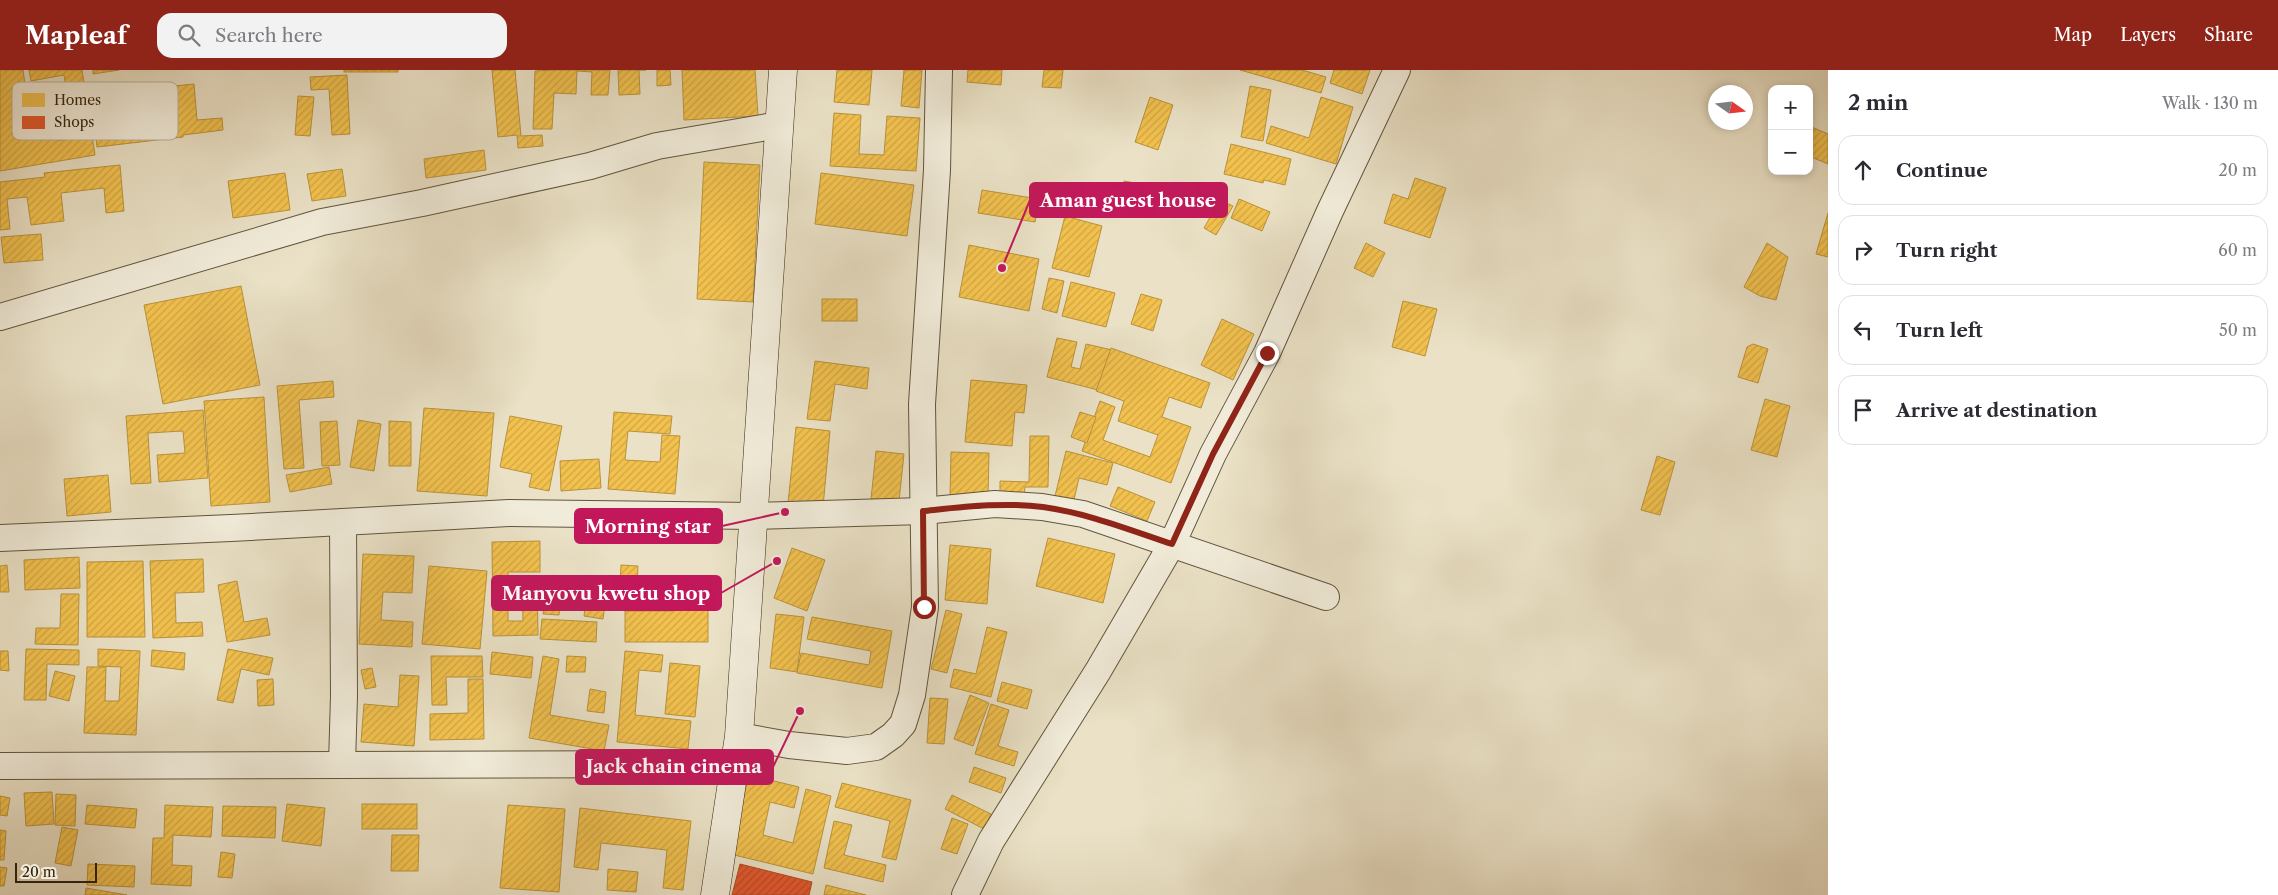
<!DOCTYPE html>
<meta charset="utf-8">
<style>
:root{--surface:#fff;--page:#f2f2f3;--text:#2b2b33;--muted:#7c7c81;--line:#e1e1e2;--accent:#8f2418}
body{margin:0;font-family:"Libre Caslon Text",serif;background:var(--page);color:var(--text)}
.controls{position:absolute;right:15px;top:15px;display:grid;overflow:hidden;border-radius:10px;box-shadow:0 2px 8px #0003}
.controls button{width:45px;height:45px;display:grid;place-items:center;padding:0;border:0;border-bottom:1px solid var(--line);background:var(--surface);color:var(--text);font:25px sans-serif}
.compass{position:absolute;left:1708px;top:15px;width:45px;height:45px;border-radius:50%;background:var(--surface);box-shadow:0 2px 8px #0003;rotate:104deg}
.scale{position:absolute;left:15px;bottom:12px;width:82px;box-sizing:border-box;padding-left:5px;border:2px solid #35250e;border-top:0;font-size:14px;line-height:18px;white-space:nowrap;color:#35250e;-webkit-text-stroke:4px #f1ecda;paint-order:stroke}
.stop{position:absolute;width:15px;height:15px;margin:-11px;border:4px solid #8f2418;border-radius:50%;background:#fff}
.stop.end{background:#8f2418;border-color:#fff;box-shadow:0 1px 5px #0008}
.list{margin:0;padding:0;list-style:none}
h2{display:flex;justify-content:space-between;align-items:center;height:65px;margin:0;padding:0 20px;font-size:21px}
h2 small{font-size:16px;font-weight:400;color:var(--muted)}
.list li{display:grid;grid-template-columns:32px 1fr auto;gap:15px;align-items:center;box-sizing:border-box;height:70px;margin:0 10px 10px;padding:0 10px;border:1px solid var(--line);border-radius:15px}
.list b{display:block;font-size:19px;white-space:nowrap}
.list em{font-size:16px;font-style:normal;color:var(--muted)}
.icon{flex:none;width:28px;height:28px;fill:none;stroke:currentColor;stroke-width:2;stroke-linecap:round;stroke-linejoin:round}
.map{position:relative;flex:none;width:1828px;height:825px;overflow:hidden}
header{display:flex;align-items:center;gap:30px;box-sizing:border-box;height:70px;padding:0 25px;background:var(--accent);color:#fff}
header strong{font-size:24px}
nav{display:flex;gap:28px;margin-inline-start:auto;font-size:18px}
.search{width:350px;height:45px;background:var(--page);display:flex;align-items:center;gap:12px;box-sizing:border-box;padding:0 18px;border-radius:15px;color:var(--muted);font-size:19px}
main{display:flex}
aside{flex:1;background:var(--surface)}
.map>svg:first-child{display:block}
.homes{fill:url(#homes-hatch);stroke:#b9923b}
.shops{fill:url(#shops-hatch);stroke:#b04824}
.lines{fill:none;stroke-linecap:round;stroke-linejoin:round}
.street-casing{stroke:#62543c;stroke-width:28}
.secondary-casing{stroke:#35250e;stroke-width:29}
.street{stroke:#f1ecda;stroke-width:26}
.secondary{stroke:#f1ecda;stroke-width:28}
.route{stroke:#8f2418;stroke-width:6}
.key{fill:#f1ecda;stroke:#b9b09d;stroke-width:1}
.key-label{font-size:14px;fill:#35250e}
.leader{fill:none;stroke:#c2185b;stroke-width:2}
.callout-dot{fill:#c2185b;stroke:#f1ecda;stroke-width:2}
.callout{fill:#c2185b;stroke:#c2185b;stroke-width:2}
.callout-label{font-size:19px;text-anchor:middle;font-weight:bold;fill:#fff}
</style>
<header>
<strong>Mapleaf</strong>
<div class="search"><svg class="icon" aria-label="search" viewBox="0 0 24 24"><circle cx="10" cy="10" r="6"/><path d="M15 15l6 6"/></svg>Search here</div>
<nav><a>Map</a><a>Layers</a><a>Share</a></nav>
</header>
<main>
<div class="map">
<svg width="1828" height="825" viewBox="0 0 1828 825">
<defs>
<pattern id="homes-hatch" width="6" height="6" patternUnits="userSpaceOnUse" patternTransform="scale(1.25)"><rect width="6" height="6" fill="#f2c14e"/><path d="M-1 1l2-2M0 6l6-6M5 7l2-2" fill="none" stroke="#d0a643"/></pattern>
<pattern id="shops-hatch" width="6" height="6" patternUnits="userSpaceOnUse" patternTransform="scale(1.25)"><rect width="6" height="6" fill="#e4572e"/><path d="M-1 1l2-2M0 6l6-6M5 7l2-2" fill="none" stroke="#ba4826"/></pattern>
</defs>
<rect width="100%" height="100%" fill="#eae1c6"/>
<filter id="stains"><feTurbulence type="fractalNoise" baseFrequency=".004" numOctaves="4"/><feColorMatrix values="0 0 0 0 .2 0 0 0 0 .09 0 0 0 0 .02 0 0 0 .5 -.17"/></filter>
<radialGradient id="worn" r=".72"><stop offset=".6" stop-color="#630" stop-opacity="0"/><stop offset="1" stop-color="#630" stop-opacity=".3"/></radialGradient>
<!-- homes -->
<g class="homes">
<polygon points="0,0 23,0 27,28 49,24 57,71 74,68 64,5 31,11 29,0 82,0 95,85 0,101"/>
<polygon points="93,0 119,0 93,4"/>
<rect x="344" y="0" width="54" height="2"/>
<polygon points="492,0 515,0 521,66 542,65 543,76 518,78 517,65 498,67"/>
<polygon points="553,0 610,0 608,25 591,25 592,2 577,1 576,24 554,23 552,59 533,59 535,1"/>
<polygon points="618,0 646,0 639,0 640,24 619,25"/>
<polygon points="657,0 670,0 671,15 657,16"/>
<polygon points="682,0 755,0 758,46 684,50"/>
<polygon points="837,0 872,0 869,35 834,32"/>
<polygon points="904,0 922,0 919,38 901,36"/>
<polygon points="968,0 1002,0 1001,15 967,12"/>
<polygon points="1044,0 1063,0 1061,18 1042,17"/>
<polygon points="1240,0 1302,0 1326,7 1321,23"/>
<polygon points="1334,0 1370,0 1362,24 1330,13"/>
<polygon points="347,5 350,64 332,65 329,19 311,20 310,7"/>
<polygon points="194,14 197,50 222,48 223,60 183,65 183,67 97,77 91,19 113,16 118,59 158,54 154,18"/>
<polygon points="1250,16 1271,20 1263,71 1241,67"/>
<polygon points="298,26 314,27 310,66 295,65"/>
<polygon points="1150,27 1173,35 1158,80 1135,72"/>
<polygon points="1321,27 1353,37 1336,94 1266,73 1271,56 1309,68"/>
<polygon points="834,43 861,45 859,84 884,85 887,46 920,48 916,101 830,96"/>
<polygon points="1809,56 1828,64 1828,94 1809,86"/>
<polygon points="1231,74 1291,89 1285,115 1264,110 1263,113 1224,104"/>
<polygon points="484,80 486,100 426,108 424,89"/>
<polygon points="704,92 760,95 753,232 697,229"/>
<polygon points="120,95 124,141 106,143 104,118 61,123 64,151 31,155 27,127 7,129 10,159 0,160 0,112 45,107 44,103"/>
<polygon points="342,99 346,126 312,131 307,104"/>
<polygon points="285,103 290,140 233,148 228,111"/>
<polygon points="821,103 914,115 907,166 815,154"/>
<polygon points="1415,108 1446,118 1430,168 1384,153 1393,124 1408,129"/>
<polygon points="1124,111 1141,114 1134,147 1117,143"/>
<polygon points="982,120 1039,129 1035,152 978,143"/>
<polygon points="1239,129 1270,142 1262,161 1231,148"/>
<polygon points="1220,130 1233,136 1216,165 1204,158"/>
<polygon points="1828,143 1828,187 1816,184"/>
<polygon points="1065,146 1102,156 1089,207 1052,198"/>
<polygon points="41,164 43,190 4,193 1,167"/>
<polygon points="1366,173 1385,183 1373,207 1354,198"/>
<polygon points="1767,173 1788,187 1776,230 1760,226 1744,217"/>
<polygon points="969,175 1039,189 1029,241 959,227"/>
<polygon points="1049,208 1064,211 1057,243 1042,239"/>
<polygon points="1071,212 1115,223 1106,257 1062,246"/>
<polygon points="241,216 260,315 163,334 144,235"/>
<polygon points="1141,224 1162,230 1153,261 1131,254"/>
<rect x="822" y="229" width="35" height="22"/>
<polygon points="1403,231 1437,239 1425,286 1392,277"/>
<polygon points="1222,249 1254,264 1233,310 1201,295"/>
<polygon points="1057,268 1077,272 1071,297 1080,299 1086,274 1112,280 1102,321 1047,307"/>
<polygon points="1753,274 1768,279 1758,313 1738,307 1747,277"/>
<polygon points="1111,278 1210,313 1201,338 1169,327 1162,347 1191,357 1171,413 1082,381 1100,331 1115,337 1103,370 1150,387 1158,365 1118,351 1124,331 1096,321"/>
<polygon points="815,291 869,298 867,319 835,314 830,351 807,349"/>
<polygon points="971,310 1027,315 1024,343 1015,342 1012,376 965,372"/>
<polygon points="333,311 334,327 299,330 304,398 284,399 277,316"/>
<polygon points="264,327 270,432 211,436 204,331"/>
<polygon points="1765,329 1790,336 1777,387 1751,380"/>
<polygon points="424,338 494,343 487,426 417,421"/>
<polygon points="203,340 208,408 159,412 157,385 185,383 183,361 148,363 151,413 131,414 126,346"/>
<polygon points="614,342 672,346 670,364 628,361 625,390 660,392 662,365 680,366 675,424 608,419"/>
<polygon points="1080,342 1096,347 1087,373 1071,367"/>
<polygon points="510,346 562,356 549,421 529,417 532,404 500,397"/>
<polygon points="358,350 381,354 374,401 350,397"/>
<polygon points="337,351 340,395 322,396 320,352"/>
<polygon points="389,351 411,352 411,396 389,396"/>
<polygon points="796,357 830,361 823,437 788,433"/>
<polygon points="1030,366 1049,366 1048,417 1025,417 1024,426 1000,426 1000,411 1029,412"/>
<polygon points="876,381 904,384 899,431 871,429"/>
<polygon points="1066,381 1113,393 1107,415 1079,408 1073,434 1054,430"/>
<polygon points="951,382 989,383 988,427 950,426"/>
<polygon points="1657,386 1675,392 1660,445 1641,440"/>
<polygon points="599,389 601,418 561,421 560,391"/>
<polygon points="329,397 332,414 290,422 286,405"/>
<polygon points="108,405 111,442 67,446 64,409"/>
<polygon points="1118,417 1155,432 1147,451 1110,436"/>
<polygon points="1048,468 1115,484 1103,533 1036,516"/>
<polygon points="540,471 540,502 508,502 508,551 523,551 522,512 537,512 538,565 493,566 492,472"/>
<polygon points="950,475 991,479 987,534 945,530"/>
<polygon points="792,478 825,490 807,541 774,528"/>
<polygon points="363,484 414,486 412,523 383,522 381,550 413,552 412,577 359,574"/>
<polygon points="79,487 80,518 25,520 24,490"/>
<polygon points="203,489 204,522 175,523 176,553 202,552 203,566 153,568 150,491"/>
<polygon points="143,491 145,567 87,567 87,492"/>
<polygon points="7,495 9,522 0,522 0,496"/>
<polygon points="621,495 638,496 636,536 619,536"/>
<polygon points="429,496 487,501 480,579 422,574"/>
<polygon points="237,511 244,552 267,548 270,565 227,572 218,515"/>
<polygon points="588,513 608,515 603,549 584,546"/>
<polygon points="546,518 561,520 559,545 543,544"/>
<polygon points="61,524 79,524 78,575 35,574 36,558 60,558"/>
<polygon points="674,526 708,526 708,572 625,572 625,541 674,541"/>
<polygon points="946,540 962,544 947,603 931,599"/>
<polygon points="776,544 804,547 797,602 770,598"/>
<polygon points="812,547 892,561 882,618 797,603 801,583 869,595 871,581 807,569"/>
<polygon points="542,549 597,552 596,572 540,569"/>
<polygon points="987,557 1007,562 991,627 950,617 954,599 976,604"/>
<polygon points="26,579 79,580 79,595 47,594 46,630 24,630"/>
<polygon points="98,579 140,581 136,665 84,663 87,597 106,597 105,631 119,631 121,597 98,596"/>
<polygon points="228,579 273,588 269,605 241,599 233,633 217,630"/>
<polygon points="152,580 185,583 184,600 151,596"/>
<polygon points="0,581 8,581 9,601 0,600"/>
<polygon points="625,581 663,585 661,602 639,600 635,645 691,651 688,679 617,672"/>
<polygon points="492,582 533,587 531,608 490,604"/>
<polygon points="431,586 482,586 483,607 446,607 447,635 432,635"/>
<polygon points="543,586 559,589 550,645 609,655 604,681 529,668"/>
<polygon points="567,586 586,587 585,602 566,602"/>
<polygon points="670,593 700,596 695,647 665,644"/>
<polygon points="372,598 376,617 365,619 361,600"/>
<polygon points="55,601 75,606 69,631 49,626"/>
<polygon points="400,605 419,606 414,676 361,672 364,634 398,637"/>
<polygon points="273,609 274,635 258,636 257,610"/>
<polygon points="468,609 483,609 484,669 430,670 430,644 468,643"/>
<polygon points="1002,612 1032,620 1027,639 997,631"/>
<polygon points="590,619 606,622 604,643 587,641"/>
<polygon points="970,625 989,633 973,676 954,669"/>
<polygon points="930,628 948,629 944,674 927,673"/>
<polygon points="991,634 1009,640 998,676 1018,682 1014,696 975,684"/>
<polygon points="974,697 1006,708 1001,723 969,712"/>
<polygon points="749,705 799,717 794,738 770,732 763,765 793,773 806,719 831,726 813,804 730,784"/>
<polygon points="842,713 911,730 896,790 882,787 890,751 835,737"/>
<polygon points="52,722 54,754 26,756 24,723"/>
<polygon points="56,724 76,725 75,756 55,755"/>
<polygon points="952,725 991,744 984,759 945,739"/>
<polygon points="0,726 10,728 7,746 0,745"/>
<polygon points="287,734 325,738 321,776 282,771"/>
<rect x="362" y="734" width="55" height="25"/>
<polygon points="87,735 137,739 135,758 85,754"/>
<polygon points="165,735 213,737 211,767 173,765 172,795 192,796 191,816 151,814 153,768 164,768"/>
<polygon points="508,735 565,739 559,822 500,818"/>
<polygon points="223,736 276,737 275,768 222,766"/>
<polygon points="580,738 691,751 683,820 663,818 667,780 601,773 598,800 574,797"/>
<polygon points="952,748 968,754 957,784 941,779"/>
<polygon points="834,751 852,755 844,785 886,795 883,812 824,798"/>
<polygon points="62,757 78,760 71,796 55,793"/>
<polygon points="0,760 6,761 4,790 0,790"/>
<polygon points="392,765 419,765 418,801 391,801"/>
<polygon points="221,782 235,784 232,808 218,807"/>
<polygon points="88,794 135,796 134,817 87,815"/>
<polygon points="0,797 7,798 4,816 0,816"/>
<polygon points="608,799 638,802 636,822 607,820"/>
<polygon points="826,815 866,825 824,825"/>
<polygon points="86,818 127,825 85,825"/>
</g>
<!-- shops -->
<polygon class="shops" points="740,794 812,812 809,825 732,825"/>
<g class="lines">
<!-- street casing -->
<g class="street-casing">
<g id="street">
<polyline points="0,247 322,152 422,133 590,96 657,76 779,55"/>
<polyline points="0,468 231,458 509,443 754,446 923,441 995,434 1042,437 1083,444 1326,527"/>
<polyline points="739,666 789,675 847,681 876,677 893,665 903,654 912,625 925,537 922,334 937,100 939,0"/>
<polyline points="342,694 344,626 343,452"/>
<polyline points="0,696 734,694"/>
<polyline points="965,825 991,771 1098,601 1172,474 1213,384 1267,283 1330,141 1397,0"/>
</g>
</g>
<!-- secondary casing -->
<g class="secondary-casing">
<polyline id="secondary" points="715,825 739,666 783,0"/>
</g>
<!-- street -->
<use href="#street" class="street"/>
<!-- secondary -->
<use href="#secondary" class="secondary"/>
</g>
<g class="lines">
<!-- route -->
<path class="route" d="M924,537L923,441C963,437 1003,432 1043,437C1087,443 1130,460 1172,474L1213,384L1267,283"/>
</g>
<!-- legend -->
<rect x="12" y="12" width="166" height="58" rx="8" class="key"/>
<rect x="22" y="23" width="23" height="14" fill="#f2c14e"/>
<rect x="22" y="46" width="23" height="13" fill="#e4572e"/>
<g class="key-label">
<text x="54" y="35">Homes</text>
<text x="54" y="57">Shops</text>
</g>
<!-- callouts -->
<path class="leader" d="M1002 198L1030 130M785 442L722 456M777 491L721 523M800 641L773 697"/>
<g class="callout-dot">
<circle cx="1002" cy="198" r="5"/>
<circle cx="785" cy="442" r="5"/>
<circle cx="777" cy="491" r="5"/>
<circle cx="800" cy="641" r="5"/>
</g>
<g class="callout">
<rect x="1030" y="113" width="197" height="34" rx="5"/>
<rect x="575" y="439" width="147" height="34" rx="5"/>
<rect x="492" y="506" width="229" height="34" rx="5"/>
<rect x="576" y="680" width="197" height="34" rx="5"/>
</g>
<g class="callout-label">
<text x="1128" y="137">Aman guest house</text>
<text x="648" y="463">Morning star</text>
<text x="606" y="530">Manyovu kwetu shop</text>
<text x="674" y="703">Jack chain cinema</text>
</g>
<rect width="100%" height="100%" filter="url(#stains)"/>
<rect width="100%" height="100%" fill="url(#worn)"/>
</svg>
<div class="controls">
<button>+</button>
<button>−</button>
</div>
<svg class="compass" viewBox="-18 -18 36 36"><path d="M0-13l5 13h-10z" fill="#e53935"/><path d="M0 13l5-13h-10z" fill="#7c7c81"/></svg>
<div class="scale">20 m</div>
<div class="stop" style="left:924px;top:537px"></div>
<div class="stop end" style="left:1267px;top:283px"></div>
</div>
<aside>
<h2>2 min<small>Walk · 130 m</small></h2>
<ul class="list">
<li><svg class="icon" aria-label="ahead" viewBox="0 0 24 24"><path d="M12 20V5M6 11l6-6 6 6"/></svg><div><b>Continue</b></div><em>20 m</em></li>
<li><svg class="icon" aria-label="right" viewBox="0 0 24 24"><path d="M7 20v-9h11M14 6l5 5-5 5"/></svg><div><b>Turn right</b></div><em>60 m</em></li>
<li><svg class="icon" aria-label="left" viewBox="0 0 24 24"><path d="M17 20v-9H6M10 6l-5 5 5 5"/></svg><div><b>Turn left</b></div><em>50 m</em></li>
<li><svg class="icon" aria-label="arrive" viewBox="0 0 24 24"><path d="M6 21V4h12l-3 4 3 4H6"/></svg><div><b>Arrive at destination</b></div></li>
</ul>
</aside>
</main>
